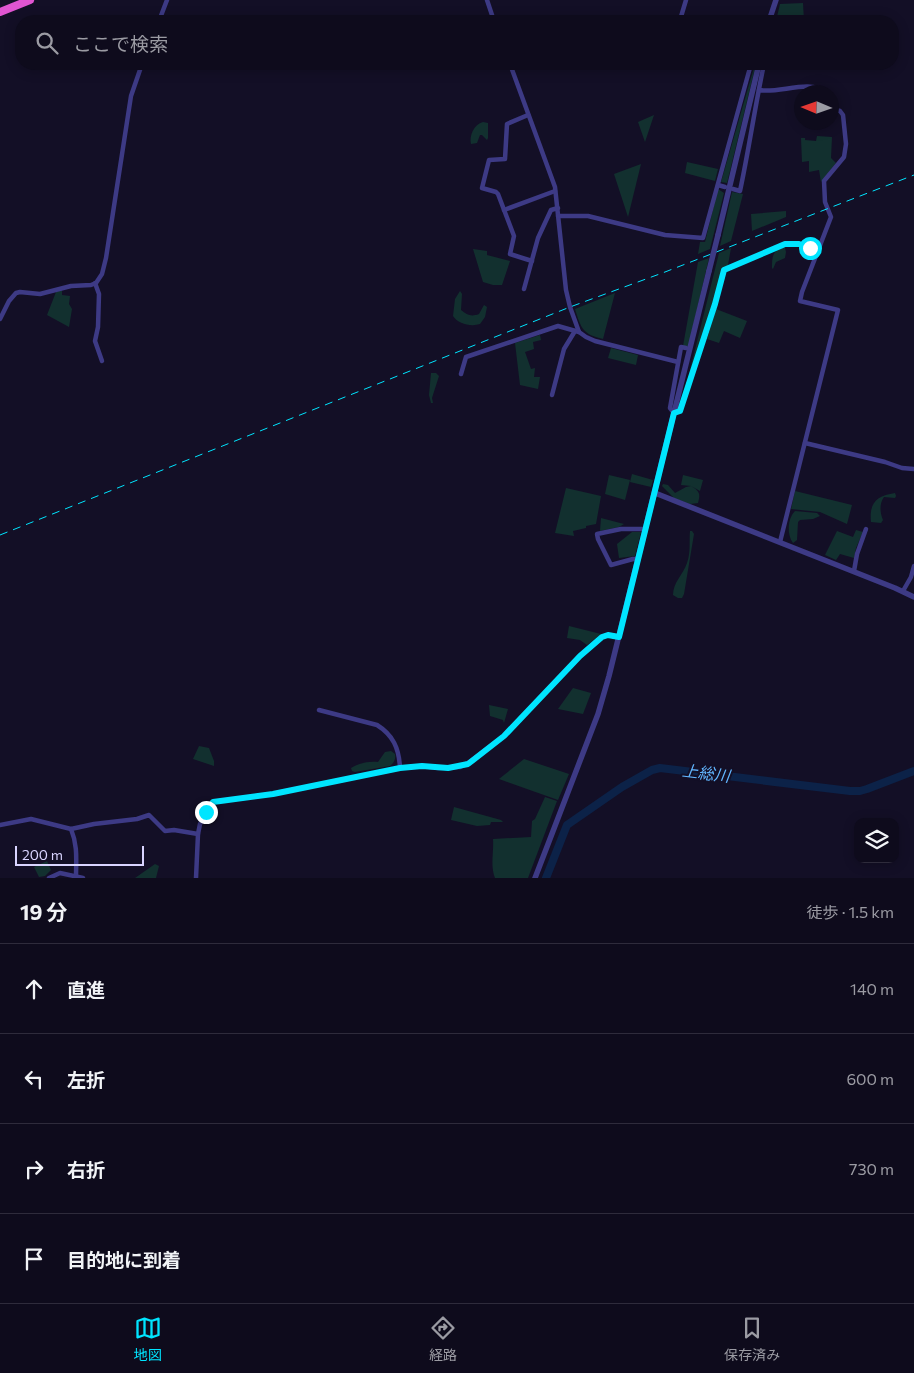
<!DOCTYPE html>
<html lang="ja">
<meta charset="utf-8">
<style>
:root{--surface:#0e0b1c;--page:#171425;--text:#f1f3f6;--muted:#9b9ba3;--line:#2e2b3b;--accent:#00e5ff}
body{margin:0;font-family:Commissioner,"Noto Sans JP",sans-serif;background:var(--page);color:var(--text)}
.controls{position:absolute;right:15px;bottom:15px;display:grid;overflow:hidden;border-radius:10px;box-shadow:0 2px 12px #0003}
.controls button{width:45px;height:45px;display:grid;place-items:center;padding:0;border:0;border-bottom:1px solid var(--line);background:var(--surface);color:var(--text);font:25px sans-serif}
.compass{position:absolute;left:794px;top:85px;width:45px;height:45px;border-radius:50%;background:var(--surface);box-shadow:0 2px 12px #0003;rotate:272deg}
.scale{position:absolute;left:15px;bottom:12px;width:129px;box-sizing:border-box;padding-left:5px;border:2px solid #d9d4ff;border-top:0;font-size:14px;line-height:18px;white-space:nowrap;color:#d9d4ff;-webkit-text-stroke:4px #130f26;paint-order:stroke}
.stop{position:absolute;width:15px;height:15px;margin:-11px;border:4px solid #00e5ff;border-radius:50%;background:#fff}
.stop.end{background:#00e5ff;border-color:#fff;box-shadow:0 1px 5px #0008}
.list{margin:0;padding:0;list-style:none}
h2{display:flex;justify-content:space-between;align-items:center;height:65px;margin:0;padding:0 20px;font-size:21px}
h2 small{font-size:16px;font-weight:400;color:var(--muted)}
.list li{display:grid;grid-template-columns:32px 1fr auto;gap:15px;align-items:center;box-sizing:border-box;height:90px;padding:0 20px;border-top:1px solid var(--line)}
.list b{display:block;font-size:19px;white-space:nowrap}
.list em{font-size:16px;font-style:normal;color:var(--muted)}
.icon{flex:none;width:28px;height:28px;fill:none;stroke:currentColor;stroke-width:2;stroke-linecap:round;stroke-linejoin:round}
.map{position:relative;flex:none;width:914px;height:878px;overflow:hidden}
.search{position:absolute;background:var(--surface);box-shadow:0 2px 12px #0003;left:15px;right:15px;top:15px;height:55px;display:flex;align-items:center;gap:12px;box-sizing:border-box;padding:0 18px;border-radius:20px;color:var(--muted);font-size:19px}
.sheet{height:425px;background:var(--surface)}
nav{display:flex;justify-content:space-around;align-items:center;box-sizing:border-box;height:70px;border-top:1px solid var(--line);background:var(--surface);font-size:14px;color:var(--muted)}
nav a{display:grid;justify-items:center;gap:2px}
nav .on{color:var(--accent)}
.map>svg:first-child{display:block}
.green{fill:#12302f}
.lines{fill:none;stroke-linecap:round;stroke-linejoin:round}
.river{stroke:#0c2248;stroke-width:8}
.minor{stroke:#3d3a85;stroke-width:4.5}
.tertiary{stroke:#3d3a85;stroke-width:5.5}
.trunk{stroke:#e055d1;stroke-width:8}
.rail{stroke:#00e5ff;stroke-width:1;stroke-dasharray:8 6;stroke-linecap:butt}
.tertiary-bridge{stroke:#3d3a85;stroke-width:5.5}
.route{stroke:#00e5ff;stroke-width:6}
.labels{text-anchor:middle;stroke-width:4;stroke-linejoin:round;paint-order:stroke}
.water-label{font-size:16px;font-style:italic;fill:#62b6ff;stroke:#130f26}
</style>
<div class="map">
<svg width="914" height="878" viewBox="0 0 914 878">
<rect width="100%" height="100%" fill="#130f26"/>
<!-- green -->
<g class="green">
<polygon points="803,3 804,21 776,21 780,4"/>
<polygon points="755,64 756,64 727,183 721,182"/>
<polygon points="654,115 645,142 638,122"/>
<path d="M483,122L488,123V138L487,140L482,135H480L477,143L471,144C469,136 474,124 483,122Z"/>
<polygon points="817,136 832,137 831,158 836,163 821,182 819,170 809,172 809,161 802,162 801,138 805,138 805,140 816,141"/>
<polygon points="687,162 718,169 715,181 685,173"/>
<polygon points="641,164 628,217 614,174"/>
<polygon points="718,189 724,193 710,249 698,254 700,242 705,242"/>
<polygon points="732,192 743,194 731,241 720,246"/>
<polygon points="786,211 786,217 752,231 751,214"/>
<polygon points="731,248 728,265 724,268 714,302 683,398 719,253"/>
<path d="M782,248H785L786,252L785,258L776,262L773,269L772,268C772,258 772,251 782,248Z"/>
<polygon points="473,249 487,251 487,255 510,261 502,285 493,285 483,282"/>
<polygon points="709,258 688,348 683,346 698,262"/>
<polygon points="62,290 62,295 70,296 69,304 72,309 69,327 47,315 56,292"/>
<path d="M460,291L462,294L461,310C467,315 471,317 479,314L484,305L487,307L485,317L480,324C471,327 458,324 453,316L455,299Z"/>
<path d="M615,293L603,339C582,334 581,328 575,309Z"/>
<polygon points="716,309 747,321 740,338 724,331 719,343 707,339"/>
<polygon points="540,335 541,340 533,342 534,349 525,352 531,369 535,368 534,377 540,377 538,389 520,385 515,343"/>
<polygon points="611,348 638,355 636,365 608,358"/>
<polygon points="431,373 436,373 439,376 432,398 433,403 431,403 429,395"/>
<polygon points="632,474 653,480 651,487 630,482"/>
<polygon points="609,475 630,480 625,500 605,494"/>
<path d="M683,475L703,480L700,491L691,486C699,491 701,493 698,503L690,504L674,498L662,486L663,484L668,485L675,493L686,487L691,486L681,485Z"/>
<polygon points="566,488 601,496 596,524 586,526 586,528 573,531 574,536 555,533"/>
<polygon points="795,491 852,505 847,524 820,512 791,509"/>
<path d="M895,493L896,496L895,498L884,497C879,504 880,513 883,520L881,523L871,522C869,502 877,496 895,493Z"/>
<path d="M795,511L817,513L820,516L813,519L800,520L798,522L797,540L793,543C787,535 787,519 795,511Z"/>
<polygon points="601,518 624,524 619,527 600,531"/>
<polygon points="856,530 863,532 856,548 854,558 840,554 836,560 825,555 837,531 853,537"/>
<path d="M690,531H692L694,534L684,594L682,598H678L673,595C673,582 683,575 687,563C691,552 689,541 690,531Z"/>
<polygon points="632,532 641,532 635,556 619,558 617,544"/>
<polygon points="569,626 601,634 587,645 580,640 567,638"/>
<polygon points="573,688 591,693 583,714 558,709"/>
<polygon points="489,705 508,709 504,723 503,720 490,716"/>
<polygon points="199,746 209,748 214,761 214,766 193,759"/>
<path d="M391,751L395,754C396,759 394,763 390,766L355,772L352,771L351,768C359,763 369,761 378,762L385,752Z"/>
<polygon points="524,759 569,774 558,800 499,779"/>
<path d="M545,797L557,801L528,878H495C490,866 494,852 493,839L531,837L532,821L535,819Z"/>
<polygon points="454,807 501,820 503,822 491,822 490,825 477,826 451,820"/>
<polygon points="47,861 51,870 45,876 39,877 34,867"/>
<polygon points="155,864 159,866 156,878 135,878"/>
</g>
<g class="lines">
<!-- river -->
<polyline class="river" points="546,878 567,825 622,787 652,770 660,768 850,791 860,791 867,789 914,771"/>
<!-- minor -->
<g class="minor">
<polyline points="487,0 494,21"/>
<polyline points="159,21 167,0"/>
<polyline points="682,21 680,20 686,0"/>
<polyline points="510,64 555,187 566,290 570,307 579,332 586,337 595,341 678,362"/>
<path d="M759,90C778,94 810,79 825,92"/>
<polyline points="528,115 507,124 505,159 489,160 482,188 496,192 498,194 514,236 510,254 532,261"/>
<polyline points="718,185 725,187"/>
<path d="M733,189L740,191C749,149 755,106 764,64"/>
<polyline points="504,210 555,191"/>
<polyline points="558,216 588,216 665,235 703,238 751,64"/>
<polyline points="95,283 99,294 98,327 95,341 102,361"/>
<polyline points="524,289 538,238 551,210 558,208"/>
<polyline points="0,319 9,301 16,293 20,292 40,294 71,286 91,285 96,283 102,274 106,258 131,96 142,64"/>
<polyline points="686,348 681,347 670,408 674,413 680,411 715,304 724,270 785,244 799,244 818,252"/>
<polyline points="461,374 466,357 558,326 579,332"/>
<polyline points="552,395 564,349 575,331"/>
<polyline points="805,443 885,462 902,468 914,469"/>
<polyline points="780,542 838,310 800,301 802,292 831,217 825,202 824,181 844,157 846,144 843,115 840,111 832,109"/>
<polyline points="638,559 633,559 611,565 598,539 597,534 621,529 645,529"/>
<polyline points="854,571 857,554 866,529"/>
<polyline points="903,591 911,577 914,566"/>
<path d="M319,710L377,725C393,735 399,748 400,768"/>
<polyline points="0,825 31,819 71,829 94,824 137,819 149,815 165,831 174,830 198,834"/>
<path d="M71,829C78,846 76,860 76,878"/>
<polyline points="49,878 60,873 83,878"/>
<polyline points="196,878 198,834 200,824 213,802 273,794 400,768 422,766 438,768 460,767 468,763 504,736 580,656 602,637 608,635 619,637"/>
</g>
<!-- tertiary -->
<g class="tertiary">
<polyline points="769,21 776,0"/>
<polyline points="718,235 759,64"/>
<polyline points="655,493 895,588 914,597"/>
<polyline points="535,878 598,714 609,676 709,271"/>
</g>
<!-- trunk -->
<polyline class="trunk" points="0,12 30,0"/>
<!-- rail -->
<polyline class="rail" points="0,535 570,307 665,272 914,175"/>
<!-- tertiary-bridge -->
<polyline class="tertiary-bridge" points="709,271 718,235"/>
</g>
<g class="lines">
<!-- route -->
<polyline class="route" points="206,812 213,802 273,794 400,768 422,766 448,768 468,764 504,736 580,656 602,637 608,635 619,637 674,413 680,411 715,304 724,270 785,244 799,244 810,248"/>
</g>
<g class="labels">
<!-- water labels -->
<g class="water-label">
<text transform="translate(706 773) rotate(7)" y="6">上総川</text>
</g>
</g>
</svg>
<div class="controls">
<button><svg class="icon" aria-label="layers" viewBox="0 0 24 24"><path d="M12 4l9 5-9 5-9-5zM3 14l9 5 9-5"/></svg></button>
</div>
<svg class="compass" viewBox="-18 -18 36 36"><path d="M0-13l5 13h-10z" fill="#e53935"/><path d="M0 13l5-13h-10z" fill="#9b9ba3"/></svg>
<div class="scale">200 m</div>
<div class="stop" style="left:810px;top:248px"></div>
<div class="stop end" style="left:206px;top:812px"></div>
<div class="search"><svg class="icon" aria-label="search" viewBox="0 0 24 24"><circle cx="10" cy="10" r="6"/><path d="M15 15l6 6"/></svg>ここで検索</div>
</div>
<section class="sheet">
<h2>19 分<small>徒歩 · 1.5 km</small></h2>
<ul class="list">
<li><svg class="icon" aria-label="ahead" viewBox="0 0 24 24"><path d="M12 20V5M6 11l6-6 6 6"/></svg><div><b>直進</b></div><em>140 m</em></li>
<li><svg class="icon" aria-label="left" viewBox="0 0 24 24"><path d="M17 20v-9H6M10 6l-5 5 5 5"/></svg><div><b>左折</b></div><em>600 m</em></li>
<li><svg class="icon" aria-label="right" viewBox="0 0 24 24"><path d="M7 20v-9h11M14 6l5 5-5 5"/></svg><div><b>右折</b></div><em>730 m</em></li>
<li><svg class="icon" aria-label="arrive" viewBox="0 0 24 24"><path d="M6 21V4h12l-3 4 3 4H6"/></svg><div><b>目的地に到着</b></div></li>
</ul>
</section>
<nav>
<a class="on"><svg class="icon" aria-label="map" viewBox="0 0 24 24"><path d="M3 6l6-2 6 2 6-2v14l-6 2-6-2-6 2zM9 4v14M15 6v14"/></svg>地図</a>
<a><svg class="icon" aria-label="directions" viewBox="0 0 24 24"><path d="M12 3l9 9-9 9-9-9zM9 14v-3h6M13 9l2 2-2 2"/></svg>経路</a>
<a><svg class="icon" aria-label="saved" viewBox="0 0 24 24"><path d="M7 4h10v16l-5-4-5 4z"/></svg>保存済み</a>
</nav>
